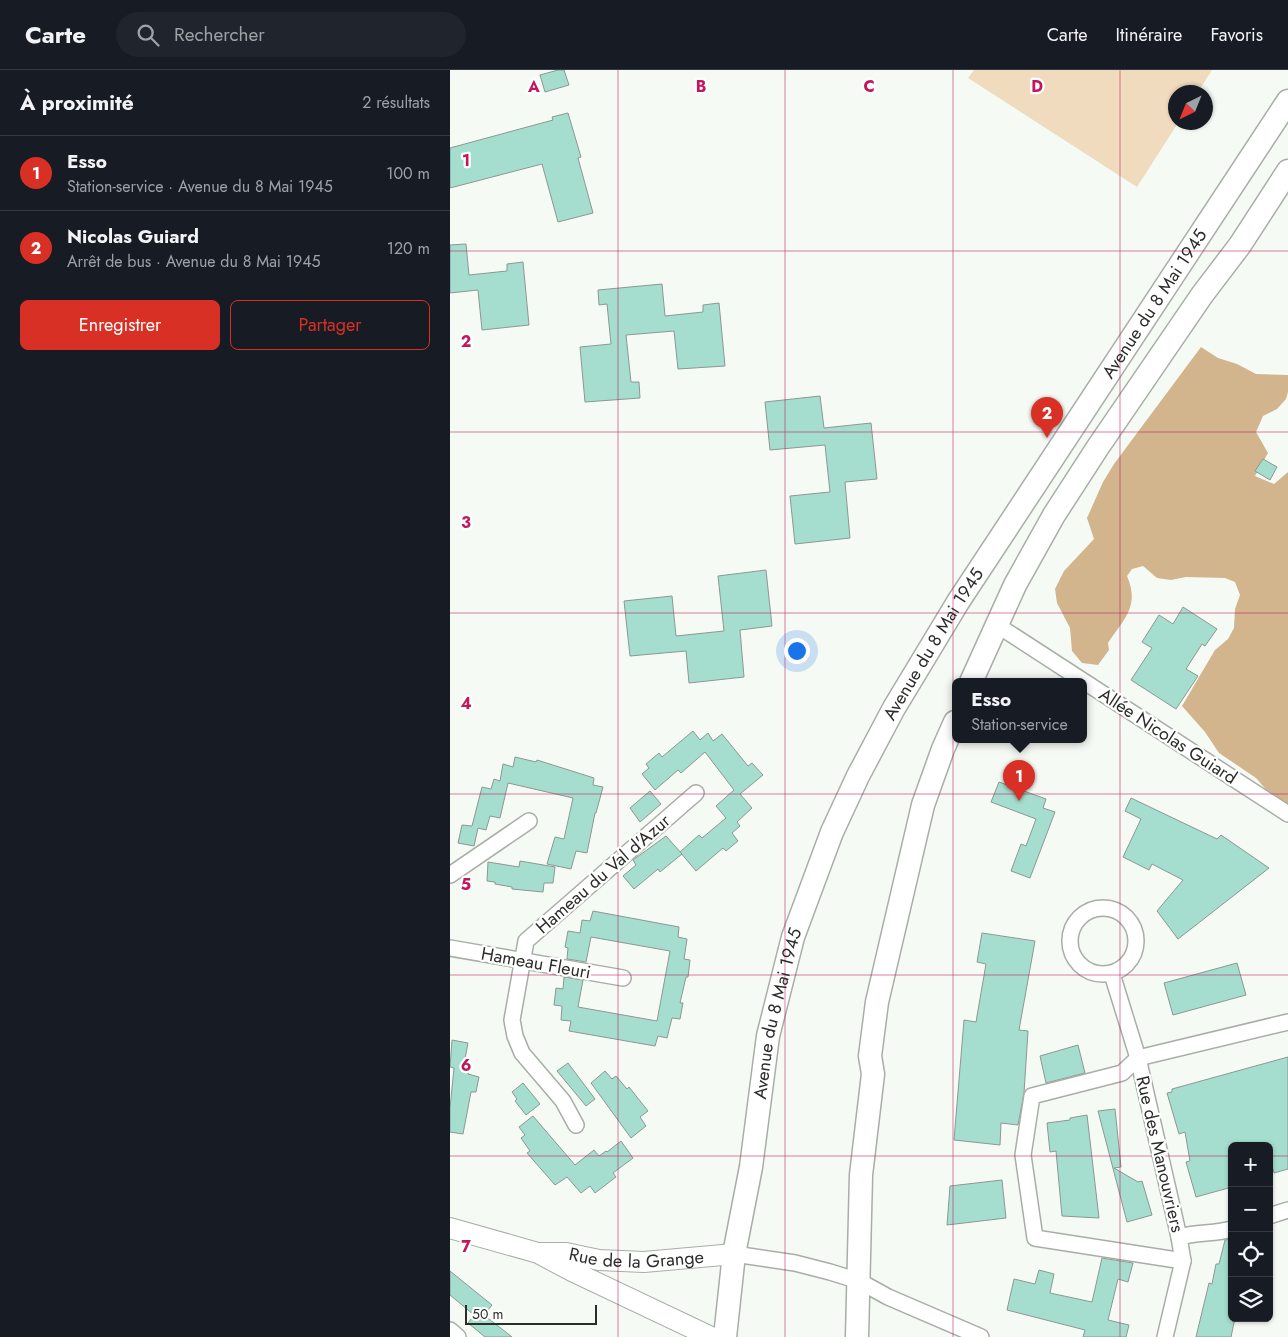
<!DOCTYPE html>
<html lang="fr">
<meta charset="utf-8">
<style>
:root{--surface:#171b24;--page:#20242c;--text:#f1f3f6;--muted:#9ea1a6;--line:#363941;--accent:#d93025}
body{margin:0;font-family:Jost,sans-serif;background:var(--page);color:var(--text)}
.controls{position:absolute;right:15px;bottom:15px;display:grid;overflow:hidden;border-radius:8px;box-shadow:0 1px 4px #0004}
.controls button{width:45px;height:45px;display:grid;place-items:center;padding:0;border:0;border-bottom:1px solid var(--line);background:var(--surface);color:var(--text);font:25px sans-serif}
.compass{position:absolute;left:718px;top:15px;width:45px;height:45px;border-radius:50%;background:var(--surface);box-shadow:0 1px 4px #0004;rotate:223deg}
.scale{position:absolute;left:15px;bottom:12px;width:132px;box-sizing:border-box;padding-left:5px;border:2px solid #2b2d2a;border-top:0;font-size:14px;line-height:18px;white-space:nowrap;color:#2b2d2a;-webkit-text-stroke:4px #fff;paint-order:stroke}
.you{position:absolute;left:346px;top:580px;width:18px;height:18px;margin:-12px;border:4px solid #fff;border-radius:50%;background:#1a73e8;box-shadow:0 0 0 8px #1a73e833}
.badge{display:grid;place-items:center;width:32px;height:32px;border-radius:50%;background:var(--accent);color:#fff;font-size:16px;font-weight:700}
.pin{position:absolute;translate:-50% -41px;filter:drop-shadow(0 1px 2px #0008)}
.pin::after{content:'';position:absolute;top:26px;width:18px;height:15px;background:inherit;clip-path:polygon(0 0,100% 0,50% 100%)}
.popup{position:absolute;left:502px;top:608px;width:135px;height:65px;box-sizing:border-box;display:grid;place-content:center;border-radius:8px;background:var(--surface);filter:drop-shadow(0 1px 4px #0005);font-size:16px;white-space:nowrap;color:var(--muted)}
.popup b{font-size:19px;color:var(--text)}
.popup::after{content:'';position:absolute;left:50%;top:100%;margin-left:-10px;border:10px solid transparent;border-top-color:var(--surface)}
.list{margin:0;padding:0;list-style:none}
h2{display:flex;justify-content:space-between;align-items:center;height:65px;margin:0;padding:0 20px;font-size:21px}
h2 small{font-size:16px;font-weight:400;color:var(--muted)}
.list li{display:grid;grid-template-columns:32px 1fr auto;gap:15px;align-items:center;box-sizing:border-box;height:75px;padding:0 20px;border-top:1px solid var(--line)}
.list b{display:block;font-size:19px;white-space:nowrap}
.list p{margin:0;font-size:16px;white-space:nowrap;color:var(--muted)}
.list em{font-size:16px;font-style:normal;color:var(--muted)}
.actions{display:flex;gap:10px;padding:15px 20px}
.actions a{flex:1;padding:11px 0;border:1px solid var(--accent);border-radius:8px;text-align:center;font-size:18px;color:var(--accent)}
.actions .main{background:var(--accent);color:#fff}
.icon{flex:none;width:28px;height:28px;fill:none;stroke:currentColor;stroke-width:2;stroke-linecap:round;stroke-linejoin:round}
.map{position:relative;flex:none;width:838px;height:1267px;overflow:hidden}
header{display:flex;align-items:center;gap:30px;box-sizing:border-box;height:70px;padding:0 25px;background:var(--surface);border-bottom:1px solid var(--line)}
header strong{font-size:24px}
nav{display:flex;gap:28px;margin-inline-start:auto;font-size:18px}
.search{width:350px;height:45px;background:var(--page);display:flex;align-items:center;gap:12px;box-sizing:border-box;padding:0 18px;border-radius:28px;color:var(--muted);font-size:19px}
main{display:flex}
aside{flex:1;background:var(--surface)}
.map>svg:first-child{display:block}
.green{fill:#f1dbbf}
.forest{fill:#d2b48d}
.building{fill:#a5dece;stroke:#8d9793}
.lines{fill:none;stroke-linecap:round;stroke-linejoin:round}
.street-casing{stroke:#a8aea7;stroke-width:18}
.secondary-casing{stroke:#a8aea7;stroke-width:22}
.primary-casing{stroke:#a8aea7;stroke-width:25}
.street{stroke:#fff;stroke-width:15}
.secondary{stroke:#fff;stroke-width:20}
.primary{stroke:#fff;stroke-width:22}
.grid{fill:none;stroke:#c2185b;stroke-width:1;stroke-opacity:0.55}
.labels{text-anchor:middle;stroke-width:4.5;stroke-linejoin:round;paint-order:stroke}
.street-label{font-size:18px;fill:#2b2d2a;stroke:#fff}
.grid-label{font-size:16px;text-anchor:middle;font-weight:bold;fill:#c2185b;stroke:#fff;stroke-width:4.5;stroke-linejoin:round;paint-order:stroke}
</style>
<header>
<strong>Carte</strong>
<div class="search"><svg class="icon" aria-label="search" viewBox="0 0 24 24"><circle cx="10" cy="10" r="6"/><path d="M15 15l6 6"/></svg>Rechercher</div>
<nav><a>Carte</a><a>Itinéraire</a><a>Favoris</a></nav>
</header>
<main>
<aside>
<h2>À proximité<small>2 résultats</small></h2>
<ul class="list">
<li><span class="badge">1</span><div><b>Esso</b><p>Station-service · Avenue du 8 Mai 1945</p></div><em>100 m</em></li>
<li><span class="badge">2</span><div><b>Nicolas Guiard</b><p>Arrêt de bus · Avenue du 8 Mai 1945</p></div><em>120 m</em></li>
</ul>
<div class="actions"><a class="main">Enregistrer</a><a>Partager</a></div>
</aside>
<div class="map">
<svg width="838" height="1267" viewBox="0 0 838 1267">
<rect width="100%" height="100%" fill="#f5fbf4"/>
<!-- green -->
<polygon class="green" points="524,0 762,0 748,22 726,22 726,52 728,53 687,117 518,8"/>
<!-- forest -->
<path class="forest" d="M751,277L768,288L787,294L806,304L838,305V322L836,329L827,339L813,346L806,362L818,383L805,406L824,414L838,402V742L832,738L806,708L769,683L755,662L732,636L765,580L778,569L784,558L785,539L790,525L785,512L775,508L736,507L721,510L707,508L693,496L682,499L677,506C690,536 674,549 658,573L659,580L648,595L632,593L622,581L620,558L607,533L605,519L614,501L644,469L637,448L653,412L664,394Z"/>
<!-- building -->
<g class="building">
<polygon points="108,0 114,0 119,15 95,22 90,5"/>
<polygon points="118,43 131,87 128,88 143,143 108,152 92,94 0,118 0,78 103,50 102,47"/>
<polygon points="16,174 19,205 57,201 57,194 73,192 79,255 32,260 28,220 0,223 0,175"/>
<polygon points="212,214 215,246 253,242 253,235 269,233 275,296 228,299 224,261 176,265 181,312 189,312 190,328 135,332 130,277 161,274 157,234 149,235 148,220"/>
<polygon points="370,326 374,358 421,353 427,409 395,412 400,468 345,474 340,426 380,422 375,375 320,380 315,332"/>
<polygon points="813,389 827,397 820,410 805,401"/>
<polygon points="316,500 322,556 290,560 294,607 239,613 236,581 180,586 174,531 222,526 226,566 274,561 268,506"/>
<polygon points="733,537 767,559 755,576 752,574 736,599 748,606 726,639 681,610 702,578 692,572 709,545 723,554"/>
<polygon points="243,661 250,670 258,663 263,671 272,664 298,696 302,693 313,705 290,724 302,738 287,752 290,756 282,763 288,771 276,781 273,778 246,801 230,782 249,765 252,768 276,748 266,736 284,720 255,682 231,703 228,700 205,720 192,704 199,698 196,694 209,683 212,687"/>
<polygon points="65,687 86,692 87,690 144,708 143,715 153,717 146,743 145,743 137,783 126,781 121,799 97,794 105,767 114,769 123,728 58,713 50,748 40,746 36,760 28,758 24,776 8,773 12,755 22,756 32,717 41,719 44,709 50,711 53,694 63,697"/>
<polygon points="549,712 596,729 593,738 605,742 580,808 561,801 571,774 576,776 586,749 541,732"/>
<polygon points="200,721 211,734 190,752 180,738"/>
<polygon points="681,728 767,769 771,765 819,798 728,869 707,841 733,810 702,794 699,800 673,787 691,749 675,741"/>
<polygon points="216,766 232,784 210,802 208,799 184,819 173,806 186,795 183,790"/>
<polygon points="70,791 105,797 103,813 94,813 93,822 62,819 62,817 45,814 45,812 37,811 38,792 69,797"/>
<polygon points="143,841 229,857 228,867 237,869 234,889 240,890 238,907 236,907 230,933 233,933 230,949 222,948 217,968 208,966 205,976 119,961 121,951 111,950 112,936 104,935 106,918 113,919 114,907 133,910 128,937 207,951 220,881 141,867 136,892 117,889 118,878 115,877 118,861 130,863 132,850 140,851"/>
<polygon points="532,863 585,871 569,960 578,961 574,1023 568,1055 551,1053 550,1075 504,1070 514,950 526,952 536,894 527,892"/>
<polygon points="787,893 796,925 723,945 714,913"/>
<polygon points="2,970 18,973 14,994 20,995 18,1004 29,1007 26,1022 21,1022 13,1064 0,1062 0,1038 4,998 0,997"/>
<polygon points="628,975 635,1003 596,1013 590,986"/>
<polygon points="838,987 838,1099 824,1103 819,1085 819,1076 782,1076 782,1117 746,1127 736,1092 740,1091 735,1062 729,1064 717,1023 722,1022 722,1019"/>
<polygon points="118,993 145,1029 136,1036 107,1001"/>
<polygon points="155,1001 162,1009 166,1006 177,1019 179,1017 198,1041 190,1047 196,1056 181,1068 141,1013"/>
<polygon points="73,1013 90,1034 76,1045 65,1031 67,1029 62,1022"/>
<polygon points="665,1039 671,1097 664,1098 688,1112 692,1111 702,1145 677,1152 648,1041"/>
<polygon points="637,1045 649,1148 612,1146 606,1081 600,1082 597,1053 620,1050 620,1048"/>
<polygon points="83,1046 125,1095 144,1080 149,1086 156,1081 157,1082 171,1071 183,1088 163,1103 166,1107 145,1123 140,1116 131,1123 117,1107 105,1115 77,1083 80,1081 71,1068 75,1065 69,1057"/>
<polygon points="552,1110 556,1148 497,1155 500,1116"/>
<polygon points="782,1169 782,1248 785,1248 781,1267 746,1267 759,1213 762,1214 766,1194 769,1194 775,1170"/>
<polygon points="652,1188 683,1193 678,1212 668,1209 658,1250 679,1255 676,1267 633,1267 635,1260 557,1240 564,1209 585,1214 589,1200 604,1204 600,1223 642,1232"/>
<polygon points="0,1201 42,1235 34,1245 62,1267 35,1267 18,1253 24,1245 0,1225"/>
</g>
<g class="lines">
<!-- street casing -->
<g class="street-casing">
<g id="street">
<polyline points="547,555 838,744"/>
<polyline points="0,805 79,751"/>
<circle cx="653" cy="871" r="33"/>
<polyline points="0,878 173,908"/>
<polyline points="662,904 688,988 729,1167 733,1191 715,1267"/>
<polyline points="126,1055 113,1031 72,983 65,966 62,950 76,871 246,723"/>
<polyline points="819,1146 838,1140"/>
<path d="M729,1167C747,1162 765,1164 782,1159"/>
<polyline points="284,1184 345,1193 380,1202 409,1211 438,1227 531,1267"/>
<polyline points="733,1191 585,1168 573,1085 582,1026 672,1003 688,988 838,952"/>
<polyline points="0,1260 8,1267"/>
</g>
</g>
<!-- secondary casing -->
<g class="secondary-casing">
<g id="secondary">
<polyline points="0,1158 88,1183 122,1201 261,1267"/>
<path id="s1" d="M92,1183H116L149,1190L194,1192L284,1184"/>
</g>
</g>
<!-- primary casing -->
<g class="primary-casing">
<g id="primary">
<polyline points="521,612 565,515 604,445 648,377 752,225 790,175 838,101"/>
<path id="s2" d="M275,1267L284,1184L301,1097L318,966L343,867L382,762L408,706L444,638L508,532L838,31"/>
<polyline points="407,1267 411,1105 423,1004 420,986 427,932 473,735 493,679 505,652"/>
</g>
</g>
<!-- street -->
<use href="#street" class="street"/>
<!-- secondary -->
<use href="#secondary" class="secondary"/>
<!-- primary -->
<use href="#primary" class="primary"/>
</g>
<!-- grid -->
<path class="grid" d="M168,0V1267M335,0V1267M503,0V1267M670,0V1267M0,181H838M0,362H838M0,543H838M0,724H838M0,905H838M0,1086H782M819,1086H838"/>
<g class="labels">
<!-- street labels -->
<g class="street-label">
<text dy="6" stroke="none"><textPath href="#s2" startOffset="1138">Avenue du 8 Mai 1945</textPath></text>
<text dy="6" stroke="none"><textPath href="#s2" startOffset="732">Avenue du 8 Mai 1945</textPath></text>
<text transform="translate(718 666) rotate(33)" y="6">Allée Nicolas Guiard</text>
<text transform="translate(153 804) rotate(-41)" y="6">Hameau du Val d'Azur</text>
<text transform="translate(86 893) rotate(10)" y="6">Hameau Fleuri</text>
<text dy="6" stroke="none"><textPath href="#s2" startOffset="328">Avenue du 8 Mai 1945</textPath></text>
<text transform="translate(710 1084) rotate(77)" y="6">Rue des Manouvriers</text>
<text dy="6" stroke="none"><textPath href="#s1" startOffset="95">Rue de la Grange</textPath></text>
</g>
</g>
<g class="grid-label">
<text x="84" y="22">A</text>
<text x="251" y="22">B</text>
<text x="419" y="22">C</text>
<text x="587" y="22">D</text>
<text x="16" y="96">1</text>
<text x="16" y="277">2</text>
<text x="16" y="458">3</text>
<text x="16" y="639">4</text>
<text x="16" y="820">5</text>
<text x="16" y="1001">6</text>
<text x="16" y="1182">7</text>
</g>
</svg>
<div class="controls">
<button>+</button>
<button>−</button>
<button><svg class="icon" aria-label="locate" viewBox="0 0 24 24"><circle cx="12" cy="12" r="6"/><path d="M12 2v4M12 18v4M2 12h4M18 12h4"/></svg></button>
<button><svg class="icon" aria-label="layers" viewBox="0 0 24 24"><path d="M12 4l9 5-9 5-9-5zM3 14l9 5 9-5"/></svg></button>
</div>
<svg class="compass" viewBox="-18 -18 36 36"><path d="M0-13l5 13h-10z" fill="#e53935"/><path d="M0 13l5-13h-10z" fill="#9ea1a6"/></svg>
<div class="scale">50 m</div>
<div class="you"></div>
<div class="pin badge" style="left:569px;top:731px">1</div>
<div class="popup"><b>Esso</b>Station-service</div>
<div class="pin badge" style="left:597px;top:368px">2</div>
</div>
</main>
